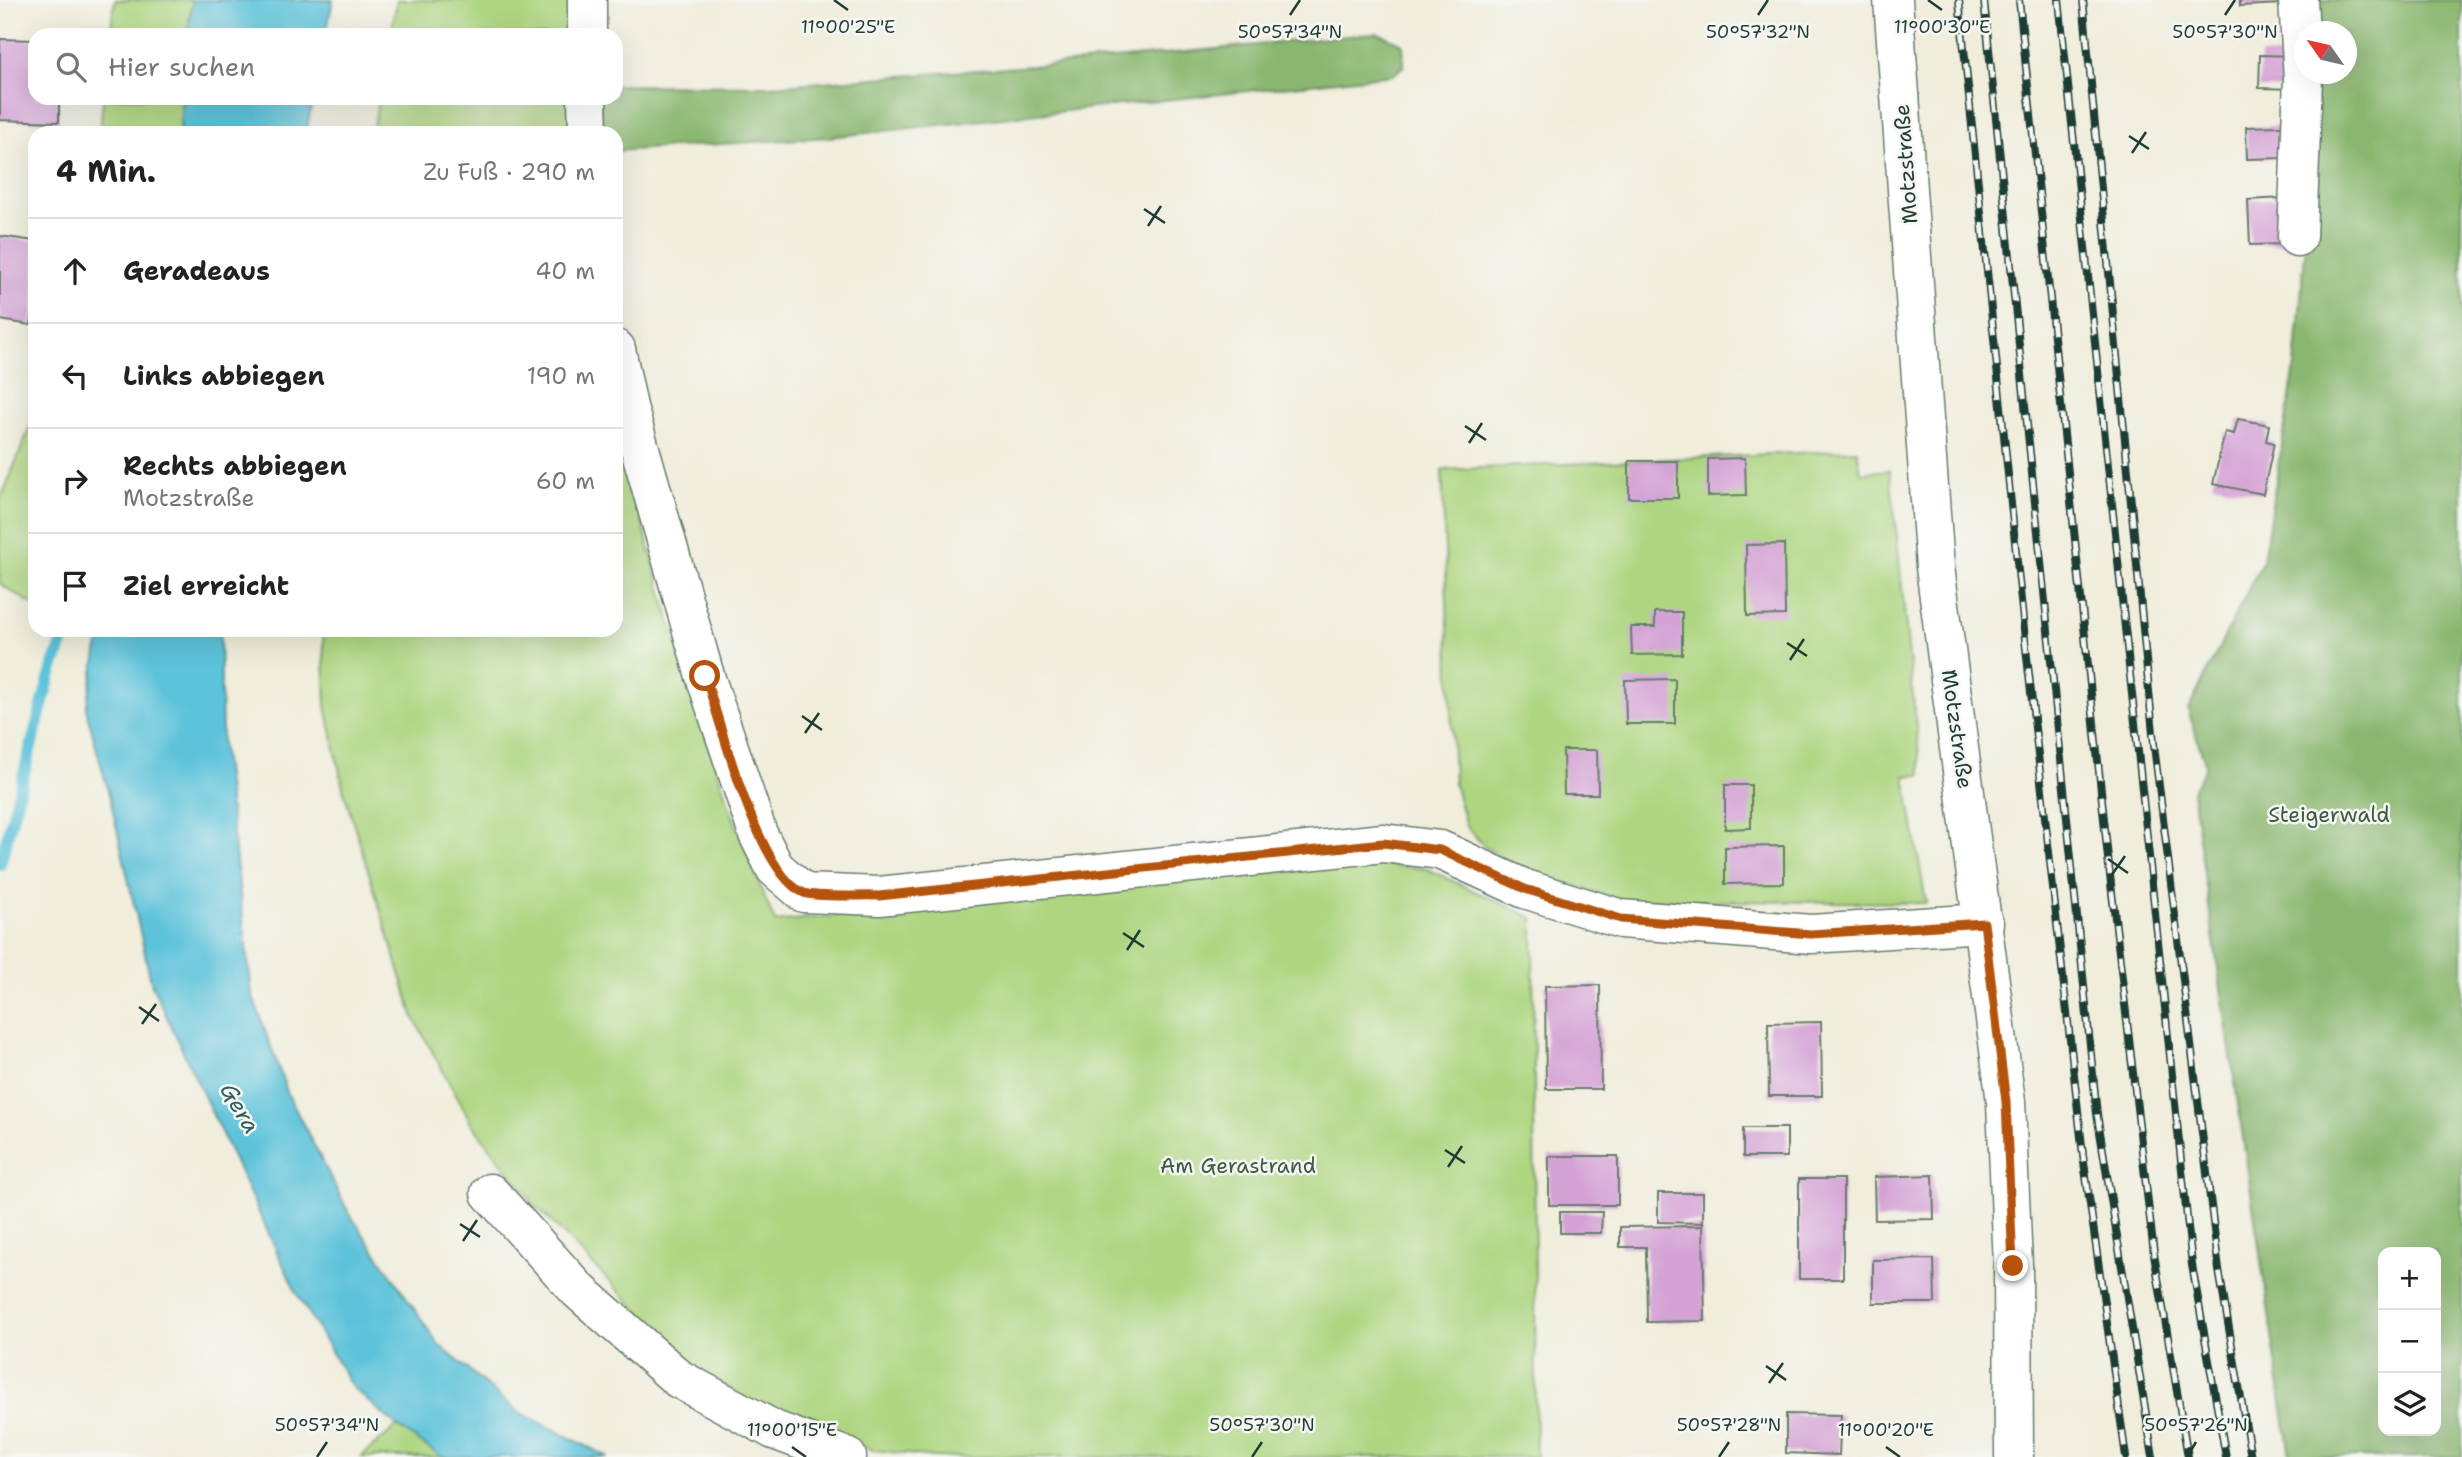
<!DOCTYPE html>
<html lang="de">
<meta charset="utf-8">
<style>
:root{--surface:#fff;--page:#f6f6f6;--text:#222;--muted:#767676;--line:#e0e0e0}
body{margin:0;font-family:"Shantell Sans",sans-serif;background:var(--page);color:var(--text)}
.controls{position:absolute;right:21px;bottom:21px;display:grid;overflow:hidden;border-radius:14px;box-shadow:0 7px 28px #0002}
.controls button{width:63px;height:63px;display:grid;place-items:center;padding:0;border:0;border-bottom:2px solid var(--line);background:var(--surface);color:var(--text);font:35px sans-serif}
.compass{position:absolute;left:2294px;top:21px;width:63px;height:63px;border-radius:50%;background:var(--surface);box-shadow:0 7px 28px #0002;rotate:304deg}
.stop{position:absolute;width:21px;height:21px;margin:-16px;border:5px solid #b45309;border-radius:50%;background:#fff}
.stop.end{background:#b45309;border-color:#fff;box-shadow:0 2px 7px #0008}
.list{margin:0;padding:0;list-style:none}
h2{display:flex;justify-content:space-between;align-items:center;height:91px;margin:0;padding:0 28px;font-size:30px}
h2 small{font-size:23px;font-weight:400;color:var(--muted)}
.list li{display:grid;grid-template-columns:46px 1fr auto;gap:21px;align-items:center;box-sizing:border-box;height:105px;padding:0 28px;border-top:2px solid var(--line)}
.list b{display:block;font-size:26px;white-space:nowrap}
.list p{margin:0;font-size:23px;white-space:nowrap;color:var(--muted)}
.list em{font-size:23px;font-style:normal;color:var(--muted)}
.icon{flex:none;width:38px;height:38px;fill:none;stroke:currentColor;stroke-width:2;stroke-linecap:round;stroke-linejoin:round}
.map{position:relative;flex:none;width:2462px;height:1457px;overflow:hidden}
.search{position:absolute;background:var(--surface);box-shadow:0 7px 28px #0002;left:28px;top:28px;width:595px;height:77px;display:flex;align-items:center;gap:18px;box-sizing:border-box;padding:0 24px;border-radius:21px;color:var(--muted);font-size:26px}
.panel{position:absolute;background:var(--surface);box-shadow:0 7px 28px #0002;left:28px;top:126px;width:595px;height:511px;border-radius:21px}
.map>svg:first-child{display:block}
.green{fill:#aed681;stroke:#668a5a;stroke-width:2}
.forest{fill:#8ab76f;stroke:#547a52;stroke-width:2;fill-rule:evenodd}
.water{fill:#5dc3da;stroke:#3e8087;stroke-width:2}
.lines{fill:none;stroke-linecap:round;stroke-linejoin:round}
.stream{stroke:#5dc3da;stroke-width:12}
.building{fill:#d4a2d5}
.minor-casing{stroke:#687b6e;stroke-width:41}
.minor{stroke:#fff;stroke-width:38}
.rail-casing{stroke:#1f3d34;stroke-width:8}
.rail{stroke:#f6f6f2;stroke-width:5;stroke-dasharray:16;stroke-linecap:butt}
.route{stroke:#b45309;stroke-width:9}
.ticks{fill:none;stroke:#1f3d34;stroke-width:2.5}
.labels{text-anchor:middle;stroke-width:5;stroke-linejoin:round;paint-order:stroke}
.street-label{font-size:21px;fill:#1f3d34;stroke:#f6f6f2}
.park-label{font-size:21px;fill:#3c5c43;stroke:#f6f6f2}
.water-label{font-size:23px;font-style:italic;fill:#2e5e5e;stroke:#f6f6f2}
.ticks-label{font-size:18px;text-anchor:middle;fill:#1f3d34;stroke:#f6f6f2;stroke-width:5;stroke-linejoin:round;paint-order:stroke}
</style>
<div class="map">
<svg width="2462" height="1457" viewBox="0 0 2462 1457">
<rect width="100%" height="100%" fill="#f6f6f2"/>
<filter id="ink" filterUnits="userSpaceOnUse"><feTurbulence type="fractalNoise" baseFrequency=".0143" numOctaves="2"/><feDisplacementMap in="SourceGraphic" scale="14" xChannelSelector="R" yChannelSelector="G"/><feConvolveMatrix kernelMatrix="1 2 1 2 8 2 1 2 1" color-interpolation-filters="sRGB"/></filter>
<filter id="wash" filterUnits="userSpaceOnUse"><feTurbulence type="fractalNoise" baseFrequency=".00686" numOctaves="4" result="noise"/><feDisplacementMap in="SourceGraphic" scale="28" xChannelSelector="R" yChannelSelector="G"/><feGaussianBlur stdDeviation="1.57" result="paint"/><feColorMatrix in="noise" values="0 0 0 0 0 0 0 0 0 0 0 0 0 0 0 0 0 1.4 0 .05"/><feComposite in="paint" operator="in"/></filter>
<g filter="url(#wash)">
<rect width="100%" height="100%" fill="#f0eddb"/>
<!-- green -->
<g class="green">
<polygon points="115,0 193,0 187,35 110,35"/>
<polygon points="397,0 576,0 574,35 391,35"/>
<polygon points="103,98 182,98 180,133 100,133"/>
<polygon points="379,98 571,98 572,133 372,133"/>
<polygon points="35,415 35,606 0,584 0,501"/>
<path d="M616,430C663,596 706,763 775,922L1368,862L1427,869L1533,918L1536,1457H934L874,1450L776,1418L689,1363L533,1203L472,1124L414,1018L344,792L326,706L323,630H616Z"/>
<polygon points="1857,450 1861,473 1890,470 1921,775 1905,776 1926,903 1621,900 1522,870 1485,847 1466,826 1454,783 1442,470"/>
<polygon points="397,1426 442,1457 361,1457"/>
</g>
<!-- forest -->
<g class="forest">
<path d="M2305,0H2462V1457H2290L2192,792L2206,766L2188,710L2263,560L2295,366L2306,241L2309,74H2346V32L2307,31ZM2383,1252H2436V1431H2383Z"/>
<polygon points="1378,33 1403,44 1404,66 1393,75 829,137 616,151 616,133 597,133 595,98 616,98 616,85 770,86 1084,62"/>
</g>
<!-- water -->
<g class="water">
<polygon points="193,0 333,0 326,35 187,35"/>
<polygon points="182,98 313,98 306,133 180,133"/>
<polygon points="75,630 220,630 222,743 252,994 289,1097 349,1213 439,1345 517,1411 608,1457 442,1457 397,1426 353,1388 297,1294 152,985 110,798 86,709 99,643"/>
</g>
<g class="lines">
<!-- stream -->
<polyline class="stream" points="0,864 49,679 67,630"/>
</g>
<g id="blocks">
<!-- building -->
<g class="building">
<polygon points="2240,0 2282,0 2283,4 2240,6"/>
<polygon points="0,39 35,40 35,98 59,98 59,122 0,120"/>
<polygon points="2260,55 2297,56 2295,89 2259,88"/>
<polygon points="2282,126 2283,158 2247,159 2246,127"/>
<polygon points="2283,198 2286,244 2250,245 2248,200"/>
<polygon points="0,236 35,241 35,297 31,325 0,320"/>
<polygon points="2238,419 2269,425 2266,441 2274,443 2263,494 2213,484 2225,432 2234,434"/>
<polygon points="1745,458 1746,495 1708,496 1708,459"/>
<rect x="1629" y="461" width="49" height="37"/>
<polygon points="1784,544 1785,615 1747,616 1746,545"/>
<polygon points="1655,612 1682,612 1682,654 1632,655 1631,627 1655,627"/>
<polygon points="1675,679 1675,724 1626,724 1625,680"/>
<polygon points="1563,750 1597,750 1598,794 1564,794"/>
<polygon points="1725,785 1751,785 1751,828 1725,829"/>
<polygon points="1784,846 1784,883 1725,884 1725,847"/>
<polygon points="1600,985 1601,1089 1546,1089 1545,986"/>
<polygon points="1821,1022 1822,1096 1769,1096 1768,1023"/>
<rect x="1743" y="1128" width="44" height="29"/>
<rect x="1549" y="1156" width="69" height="49"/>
<polygon points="1933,1175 1934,1219 1875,1220 1874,1177"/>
<rect x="1799" y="1179" width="44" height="100"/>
<polygon points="1658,1193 1703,1193 1703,1223 1658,1222"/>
<polygon points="1560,1212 1602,1212 1601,1233 1560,1233"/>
<polygon points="1703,1226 1705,1321 1647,1322 1646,1247 1620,1247 1620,1227"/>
<polygon points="1934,1259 1935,1303 1873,1303 1873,1260"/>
<polygon points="1786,1414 1841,1415 1839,1455 1786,1453"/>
</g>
</g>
</g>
<g filter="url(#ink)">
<use href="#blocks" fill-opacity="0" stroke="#687b6e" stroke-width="2"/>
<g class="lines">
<!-- minor casing -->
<g class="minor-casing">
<g id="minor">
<polyline points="1893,0 1935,567 2006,1102 2013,1266 2014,1457"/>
<polyline points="587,35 587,0"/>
<polyline points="587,98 588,133"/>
<polyline points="2297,237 2303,78 2298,0"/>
<polyline points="616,349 628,407 705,676 758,834 775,868 804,893 879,896 1383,843 1440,850 1525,889 1621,919 1811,934 1984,923"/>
<polyline points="490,1193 578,1290 679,1379 774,1430 847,1457"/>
</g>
</g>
<!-- minor -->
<use href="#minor" class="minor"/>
<!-- rail casing -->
<g class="rail-casing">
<g id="rail">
<polyline points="1959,0 2025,639 2083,1155 2126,1457"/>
<polyline points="1984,0 2097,1114 2153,1457"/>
<polyline points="2019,0 2108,858 2154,1254 2188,1457"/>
<polyline points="2059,0 2192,1265 2226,1457"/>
<polyline points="2083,0 2155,754 2219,1270 2251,1457"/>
</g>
</g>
<!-- rail -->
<use href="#rail" class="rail"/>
</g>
</g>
<g class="lines" filter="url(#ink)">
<!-- route -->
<path class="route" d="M705,676C721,723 758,875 804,893C817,898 863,895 879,896L1383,843L1440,850L1525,889L1621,919L1811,934L1984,923L2006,1102L2013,1266"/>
</g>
<!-- ticks -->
<path class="ticks" d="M834,0L848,10M1928,0L1942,10M1290,15L1300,0M1758,15L1768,0M2225,15L2235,0M2129,136L2149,149M2132,153L2146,132M1144,209L1165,223M1148,226L1161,206M1465,426L1486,440M1469,443L1482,423M1787,643L1807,656M1790,660L1804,639M802,716L822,730M805,733L819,713M2108,859L2128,873M2111,876L2125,856M1123,933L1144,947M1127,950L1140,930M139,1007L159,1021M142,1024L156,1004M1445,1150L1465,1163M1448,1167L1462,1146M460,1224L480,1237M463,1241L477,1220M1766,1366L1786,1380M1769,1383L1783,1363M792,1447L806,1457M1886,1447L1900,1457M317,1457L327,1442M1252,1457L1262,1442M1719,1457L1729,1442M2187,1457L2196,1442"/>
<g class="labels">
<!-- street labels -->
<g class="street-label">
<text transform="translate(1906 164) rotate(-94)" y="7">Motzstraße</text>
<text transform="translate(1957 729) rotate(82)" y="7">Motzstraße</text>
</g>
<!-- park labels -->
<g class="park-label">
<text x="2329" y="822">Steigerwald</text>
<text x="1238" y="1173">Am Gerastrand</text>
</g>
<!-- water labels -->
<g class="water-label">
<text transform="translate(240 1108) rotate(59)" y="8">Gera</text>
</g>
</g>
<g class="ticks-label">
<text x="848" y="33">11°00'25"E</text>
<text x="1942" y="33">11°00'30"E</text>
<text x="1290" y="38">50°57'34"N</text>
<text x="1758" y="38">50°57'32"N</text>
<text x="2225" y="38">50°57'30"N</text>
<text x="327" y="1431">50°57'34"N</text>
<text x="1262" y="1431">50°57'30"N</text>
<text x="1729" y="1431">50°57'28"N</text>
<text x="2196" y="1431">50°57'26"N</text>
<text x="792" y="1436">11°00'15"E</text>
<text x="1886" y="1436">11°00'20"E</text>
</g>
</svg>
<div class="controls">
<button>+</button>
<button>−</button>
<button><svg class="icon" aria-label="layers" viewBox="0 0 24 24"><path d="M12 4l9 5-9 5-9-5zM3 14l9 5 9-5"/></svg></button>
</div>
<svg class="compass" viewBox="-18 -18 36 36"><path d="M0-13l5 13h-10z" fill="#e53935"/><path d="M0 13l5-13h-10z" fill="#767676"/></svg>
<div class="stop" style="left:705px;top:676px"></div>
<div class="stop end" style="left:2013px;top:1266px"></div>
<div class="search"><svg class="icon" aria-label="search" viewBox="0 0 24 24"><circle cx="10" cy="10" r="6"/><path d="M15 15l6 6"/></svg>Hier suchen</div>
<section class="panel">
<h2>4 Min.<small>Zu Fuß · 290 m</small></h2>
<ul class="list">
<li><svg class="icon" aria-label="ahead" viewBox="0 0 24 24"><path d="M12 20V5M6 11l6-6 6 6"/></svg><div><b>Geradeaus</b></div><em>40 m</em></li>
<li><svg class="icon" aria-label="left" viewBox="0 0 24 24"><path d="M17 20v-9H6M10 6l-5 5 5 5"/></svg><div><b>Links abbiegen</b></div><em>190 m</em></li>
<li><svg class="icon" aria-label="right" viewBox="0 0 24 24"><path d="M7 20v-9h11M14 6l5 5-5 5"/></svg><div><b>Rechts abbiegen</b><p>Motzstraße</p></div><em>60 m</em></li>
<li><svg class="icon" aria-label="arrive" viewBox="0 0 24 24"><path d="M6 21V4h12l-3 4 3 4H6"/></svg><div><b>Ziel erreicht</b></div></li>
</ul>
</section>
</div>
